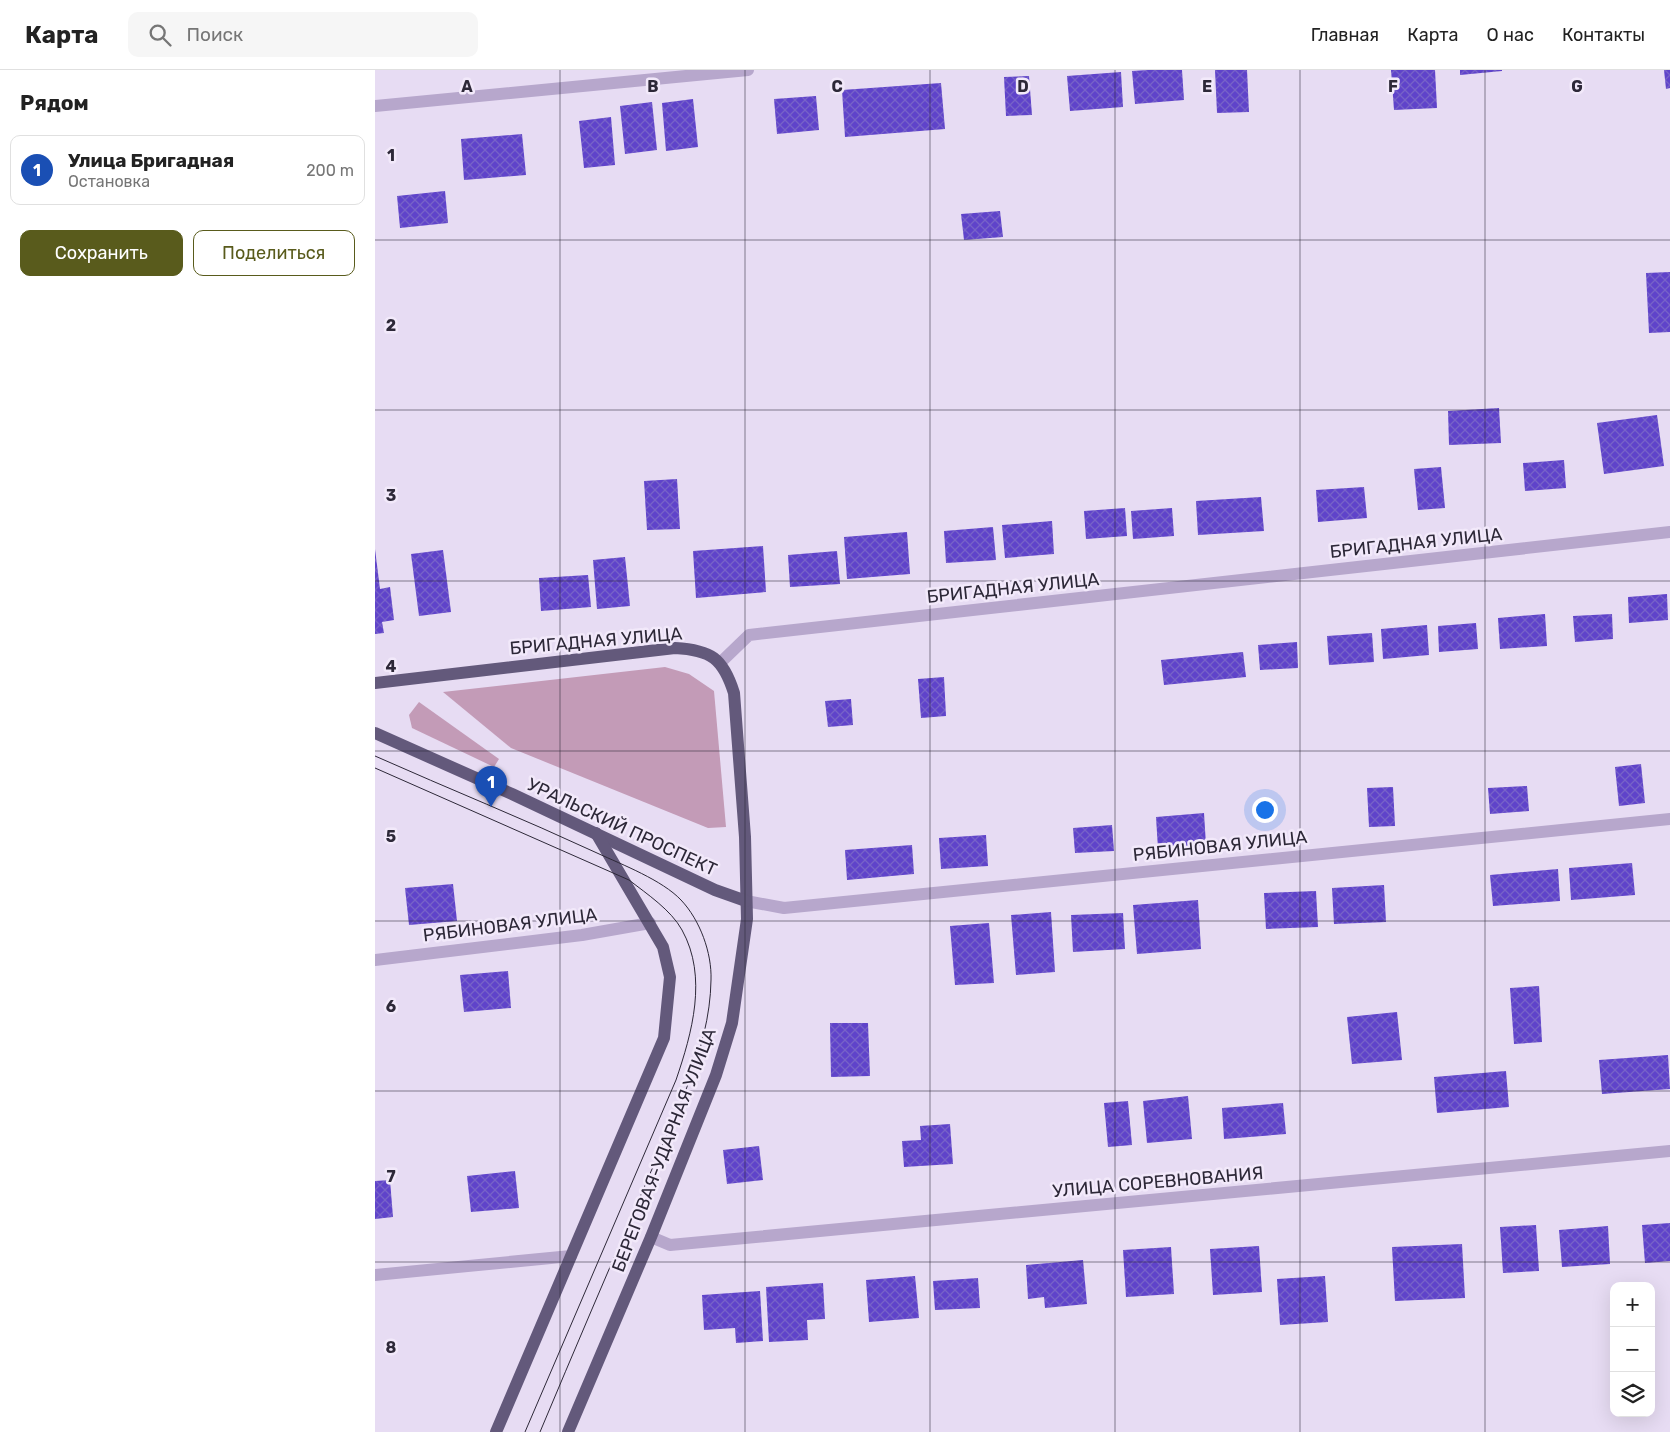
<!DOCTYPE html>
<html lang="ru">
<meta charset="utf-8">
<style>
:root{--surface:#fff;--page:#f6f6f6;--text:#222;--muted:#767676;--line:#e0e0e0;--accent:#595b1c}
body{margin:0;font-family:Rubik,sans-serif;background:var(--page);color:var(--text)}
.controls{position:absolute;right:15px;bottom:15px;display:grid;overflow:hidden;border-radius:10px;box-shadow:0 5px 20px #0002}
.controls button{width:45px;height:45px;display:grid;place-items:center;padding:0;border:0;border-bottom:1px solid var(--line);background:var(--surface);color:var(--text);font:25px sans-serif}
.you{position:absolute;left:889px;top:739px;width:18px;height:18px;margin:-12px;border:4px solid #fff;border-radius:50%;background:#1a73e8;box-shadow:0 0 0 8px #1a73e833}
.badge{display:grid;place-items:center;width:32px;height:32px;border-radius:50%;background:var(--accent);color:#fff;font-size:16px;font-weight:700}
.pin{position:absolute;translate:-50% -41px;filter:drop-shadow(0 1px 2px #0008)}
.pin::after{content:'';position:absolute;top:26px;width:18px;height:15px;background:inherit;clip-path:polygon(0 0,100% 0,50% 100%)}
.list{margin:0;padding:0;list-style:none}
h2{display:flex;justify-content:space-between;align-items:center;height:65px;margin:0;padding:0 20px;font-size:21px}
h2 small{font-size:16px;font-weight:400;color:var(--muted)}
.list li{display:grid;grid-template-columns:32px 1fr auto;gap:15px;align-items:center;box-sizing:border-box;height:70px;margin:0 10px 10px;padding:0 10px;border:1px solid var(--line);border-radius:10px}
.list b{display:block;font-size:19px;white-space:nowrap}
.list p{margin:0;font-size:16px;white-space:nowrap;color:var(--muted)}
.list em{font-size:16px;font-style:normal;color:var(--muted)}
.actions{display:flex;gap:10px;padding:15px 20px}
.actions a{flex:1;padding:11px 0;border:1px solid var(--accent);border-radius:10px;text-align:center;font-size:18px;color:var(--accent)}
.actions .main{background:var(--accent);color:#fff}
.icon{flex:none;width:28px;height:28px;fill:none;stroke:currentColor;stroke-width:2;stroke-linecap:round;stroke-linejoin:round}
.map{position:relative;flex:none;width:1295px;height:1362px;overflow:hidden}
header{display:flex;align-items:center;gap:30px;box-sizing:border-box;height:70px;padding:0 25px;background:var(--surface);border-bottom:1px solid var(--line)}
header strong{font-size:24px}
nav{display:flex;gap:28px;margin-inline-start:auto;font-size:18px}
.search{width:350px;height:45px;background:var(--page);display:flex;align-items:center;gap:12px;box-sizing:border-box;padding:0 18px;border-radius:10px;color:var(--muted);font-size:19px}
main{display:flex}
aside{flex:1;background:var(--surface)}
.map>svg:first-child{display:block}
.green{fill:#c39bb7}
.building{fill:url(#building-cross-hatch)}
.lines{fill:none;stroke-linecap:round;stroke-linejoin:round}
.minor{stroke:#b7a7cc;stroke-width:12}
.major{stroke:#63597b;stroke-width:12}
.tram{stroke:#2d2838;stroke-width:1}
.grid{fill:none;stroke:#2d2838;stroke-width:1;stroke-opacity:0.55}
.labels{text-anchor:middle;stroke-width:5;stroke-linejoin:round;paint-order:stroke}
.street-label{font-size:18px;fill:#2d2838;stroke:#f2e9fa}
.grid-label{font-size:16px;text-anchor:middle;font-weight:bold;fill:#2d2838;stroke:#f2e9fa;stroke-width:5;stroke-linejoin:round;paint-order:stroke}
</style>
<header>
<strong>Карта</strong>
<div class="search"><svg class="icon" aria-label="search" viewBox="0 0 24 24"><circle cx="10" cy="10" r="6"/><path d="M15 15l6 6"/></svg>Поиск</div>
<nav><a>Главная</a><a>Карта</a><a>О нас</a><a>Контакты</a></nav>
</header>
<main>
<aside>
<h2>Рядом<small></small></h2>
<ul class="list">
<li><span class="badge" style="background:#1a4fb4">1</span><div><b>Улица Бригадная</b><p>Остановка</p></div><em>200 m</em></li>
</ul>
<div class="actions"><a class="main">Сохранить</a><a>Поделиться</a></div>
</aside>
<div class="map">
<svg width="1295" height="1362" viewBox="0 0 1295 1362">
<defs>
<pattern id="building-cross-hatch" width="8" height="8" patternUnits="userSpaceOnUse" patternTransform="scale(1.25)"><rect width="8" height="8" fill="#5f43ca"/><path d="M0 0l8 8M0 8l8-8" fill="none" stroke="#7762c8"/></pattern>
</defs>
<rect width="100%" height="100%" fill="#e7dcf3"/>
<!-- green -->
<g class="green">
<polygon points="290,597 314,604 339,621 351,757 333,758 136,678 68,622"/>
<polygon points="44,632 124,689 119,697 37,658 34,645"/>
</g>
<!-- building -->
<g class="building">
<polygon points="773,0 807,0 809,30 760,34 757,1"/>
<polygon points="840,0 872,0 874,42 842,43"/>
<polygon points="1016,0 1060,0 1062,38 1019,40"/>
<polygon points="1085,0 1127,0 1127,1 1085,5"/>
<polygon points="1289,0 1295,0 1295,18 1291,19"/>
<polygon points="746,2 748,37 695,41 692,6"/>
<polygon points="654,6 657,45 631,46 629,7"/>
<polygon points="566,13 570,59 470,67 467,20"/>
<polygon points="441,26 444,60 402,64 399,29"/>
<polygon points="318,29 323,77 291,81 287,33"/>
<polygon points="277,32 282,80 250,84 245,36"/>
<polygon points="236,47 240,95 209,98 204,51"/>
<polygon points="147,64 151,105 89,110 86,69"/>
<polygon points="70,121 73,153 25,158 22,126"/>
<polygon points="625,141 628,167 589,170 586,144"/>
<polygon points="1295,202 1295,262 1274,263 1271,203"/>
<polygon points="1124,338 1126,373 1074,375 1073,341"/>
<polygon points="1282,345 1289,396 1229,404 1222,353"/>
<polygon points="1189,390 1191,418 1150,421 1148,393"/>
<polygon points="1066,397 1070,438 1043,440 1039,399"/>
<polygon points="302,409 305,459 272,460 269,411"/>
<polygon points="989,417 992,448 943,452 941,420"/>
<polygon points="886,427 889,461 823,465 821,431"/>
<polygon points="750,438 752,466 711,469 709,441"/>
<polygon points="797,438 799,466 758,469 756,441"/>
<polygon points="677,451 679,484 630,488 627,455"/>
<polygon points="618,457 621,490 571,493 569,461"/>
<polygon points="532,462 535,504 472,509 469,467"/>
<polygon points="388,476 391,522 321,528 318,481"/>
<polygon points="0,479 5,519 15,517 19,550 7,552 9,563 0,564"/>
<polygon points="68,480 76,542 44,546 36,484"/>
<polygon points="462,481 465,514 415,517 413,485"/>
<polygon points="250,487 255,536 222,539 218,490"/>
<polygon points="213,505 216,537 166,541 164,508"/>
<polygon points="1292,524 1293,550 1254,553 1253,527"/>
<polygon points="1170,544 1172,576 1125,579 1123,548"/>
<polygon points="1237,544 1238,569 1200,572 1198,546"/>
<polygon points="1101,553 1103,579 1064,582 1063,556"/>
<polygon points="1052,555 1054,585 1008,589 1006,559"/>
<polygon points="997,563 999,592 954,595 952,566"/>
<polygon points="922,572 923,598 885,600 883,575"/>
<polygon points="868,582 871,607 789,615 786,590"/>
<polygon points="569,607 571,646 546,648 543,609"/>
<polygon points="476,629 478,655 453,657 450,631"/>
<polygon points="1266,694 1270,733 1244,736 1240,697"/>
<polygon points="1152,716 1154,741 1115,744 1113,718"/>
<polygon points="1018,717 1020,756 994,757 992,718"/>
<polygon points="829,743 831,775 783,779 781,747"/>
<polygon points="737,755 739,781 700,783 698,758"/>
<polygon points="611,765 613,796 566,799 564,768"/>
<polygon points="537,775 539,804 472,810 470,780"/>
<polygon points="1257,793 1260,825 1196,830 1194,798"/>
<polygon points="1183,799 1185,831 1118,836 1115,805"/>
<polygon points="78,814 82,851 34,855 30,818"/>
<polygon points="1009,815 1011,852 959,854 957,818"/>
<polygon points="941,821 943,857 891,859 889,823"/>
<polygon points="823,830 826,879 762,884 758,835"/>
<polygon points="676,842 680,902 641,905 636,845"/>
<polygon points="748,843 750,879 698,882 696,845"/>
<polygon points="614,853 619,913 580,915 575,856"/>
<polygon points="133,901 136,938 89,942 85,905"/>
<polygon points="1164,916 1167,972 1139,974 1135,918"/>
<polygon points="1022,942 1027,990 977,994 972,947"/>
<polygon points="455,953 493,953 495,1006 456,1007"/>
<polygon points="1293,985 1295,1019 1227,1024 1224,990"/>
<polygon points="1131,1001 1134,1037 1062,1043 1059,1007"/>
<polygon points="813,1026 817,1069 772,1073 768,1031"/>
<polygon points="753,1031 757,1075 733,1077 729,1033"/>
<polygon points="908,1033 911,1064 849,1069 847,1038"/>
<polygon points="575,1054 578,1094 529,1097 527,1071 546,1070 545,1056"/>
<polygon points="384,1076 388,1110 352,1114 348,1080"/>
<polygon points="140,1101 144,1138 96,1142 92,1106"/>
<polygon points="15,1110 18,1147 0,1149 0,1111"/>
<polygon points="1295,1153 1295,1191 1270,1193 1267,1155"/>
<polygon points="1161,1155 1164,1201 1128,1203 1125,1157"/>
<polygon points="1233,1156 1235,1194 1187,1197 1184,1160"/>
<polygon points="1087,1174 1090,1228 1020,1231 1017,1177"/>
<polygon points="884,1176 887,1222 838,1225 835,1179"/>
<polygon points="796,1177 799,1224 751,1227 748,1180"/>
<polygon points="708,1190 712,1234 670,1238 669,1227 653,1229 651,1195"/>
<polygon points="540,1206 544,1248 494,1252 491,1210"/>
<polygon points="950,1206 953,1252 905,1255 902,1209"/>
<polygon points="603,1208 605,1238 560,1240 558,1211"/>
<polygon points="448,1213 450,1249 432,1250 433,1270 394,1272 391,1217"/>
<polygon points="385,1221 388,1271 361,1273 360,1258 329,1260 327,1225"/>
</g>
<g class="lines">
<!-- minor -->
<g class="minor">
<polyline points="0,36 373,0"/>
<polyline points="345,593 374,565 1295,462"/>
<polyline points="371,831 409,838 1295,749"/>
<polyline points="0,890 207,865 275,853"/>
<polyline points="276,1167 295,1175 1295,1081"/>
<polyline points="0,1205 196,1186"/>
</g>
<!-- major -->
<g class="major">
<path d="M0,613L300,578C336,580 348,588 359,623L370,767L372,849L357,953L341,1005L276,1167L193,1362"/>
<polyline points="0,663 137,724 340,820 371,831"/>
<polyline points="121,1362 289,968 295,907 288,877 221,763"/>
</g>
<!-- tram -->
<g class="tram">
<path d="M0,686C74,719 149,749 222,783C248,795 287,810 306,830C325,850 337,883 336,910C335,982 296,1052 269,1118C234,1199 199,1281 165,1362"/>
<path d="M0,698L254,810C272,824 296,840 307,860C333,907 317,963 301,1010L150,1362"/>
</g>
</g>
<!-- grid -->
<path class="grid" d="M185,0V1362M370,0V1362M555,0V1362M740,0V1362M925,0V1362M1110,0V1362M0,170H1295M0,340H1295M0,511H1295M0,681H1295M0,851H1295M0,1021H1295M0,1192H1295"/>
<g class="labels">
<!-- street labels -->
<g class="street-label">
<text transform="translate(1041 473) rotate(-6)" y="6">БРИГАДНАЯ УЛИЦА</text>
<text transform="translate(638 518) rotate(-6)" y="6">БРИГАДНАЯ УЛИЦА</text>
<text transform="translate(221 571) rotate(-5)" y="6">БРИГАДНАЯ УЛИЦА</text>
<text transform="translate(247 757) rotate(25)" y="6">УРАЛЬСКИЙ ПРОСПЕКТ</text>
<text transform="translate(845 776) rotate(-6)" y="6">РЯБИНОВАЯ УЛИЦА</text>
<text transform="translate(135 855) rotate(-7)" y="6">РЯБИНОВАЯ УЛИЦА</text>
<text transform="translate(289 1080) rotate(-69)" y="6">БЕРЕГОВАЯ-УДАРНАЯ УЛИЦА</text>
<text transform="translate(783 1112) rotate(-5)" y="6">УЛИЦА СОРЕВНОВАНИЯ</text>
</g>
</g>
<g class="grid-label">
<text x="92" y="22">A</text>
<text x="278" y="22">B</text>
<text x="462" y="22">C</text>
<text x="648" y="22">D</text>
<text x="832" y="22">E</text>
<text x="1018" y="22">F</text>
<text x="1202" y="22">G</text>
<text x="16" y="91">1</text>
<text x="16" y="261">2</text>
<text x="16" y="431">3</text>
<text x="16" y="602">4</text>
<text x="16" y="772">5</text>
<text x="16" y="942">6</text>
<text x="16" y="1112">7</text>
<text x="16" y="1283">8</text>
</g>
</svg>
<div class="controls">
<button>+</button>
<button>−</button>
<button><svg class="icon" aria-label="layers" viewBox="0 0 24 24"><path d="M12 4l9 5-9 5-9-5zM3 14l9 5 9-5"/></svg></button>
</div>
<div class="you"></div>
<div class="pin badge" style="left:116px;top:737px;background:#1a4fb4">1</div>
</div>
</main>
